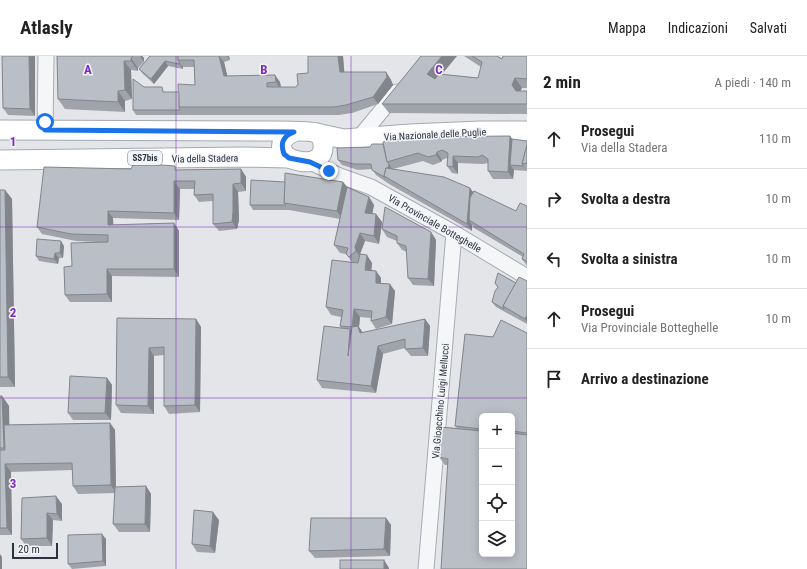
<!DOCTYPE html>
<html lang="it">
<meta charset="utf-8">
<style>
:root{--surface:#fff;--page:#f2f2f2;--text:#222;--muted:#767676;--line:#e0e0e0}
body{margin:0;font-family:"Roboto Condensed",sans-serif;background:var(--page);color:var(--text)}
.controls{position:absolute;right:12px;bottom:12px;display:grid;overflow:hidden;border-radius:6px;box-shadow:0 2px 10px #0003}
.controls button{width:36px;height:36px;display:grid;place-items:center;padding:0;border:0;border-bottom:1px solid var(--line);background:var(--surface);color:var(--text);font:20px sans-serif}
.scale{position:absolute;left:12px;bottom:10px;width:46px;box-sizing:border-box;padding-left:4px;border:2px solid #2c3340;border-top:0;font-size:11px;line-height:14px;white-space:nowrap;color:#2c3340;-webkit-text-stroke:3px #f2f4f7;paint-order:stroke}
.stop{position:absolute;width:12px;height:12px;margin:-9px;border:3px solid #1a73e8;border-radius:50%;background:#fff}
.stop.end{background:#1a73e8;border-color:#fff;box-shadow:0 1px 4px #0008}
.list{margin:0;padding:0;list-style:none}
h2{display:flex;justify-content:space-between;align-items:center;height:52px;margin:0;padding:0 16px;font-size:17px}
h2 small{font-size:13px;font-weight:400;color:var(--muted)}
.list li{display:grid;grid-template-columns:26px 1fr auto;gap:12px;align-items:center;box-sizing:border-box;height:60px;padding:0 16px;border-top:1px solid var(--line)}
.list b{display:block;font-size:15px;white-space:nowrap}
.list p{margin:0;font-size:13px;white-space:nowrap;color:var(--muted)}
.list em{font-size:13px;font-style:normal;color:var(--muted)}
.icon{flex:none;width:22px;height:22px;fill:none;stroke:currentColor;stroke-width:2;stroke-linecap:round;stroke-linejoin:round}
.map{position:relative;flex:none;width:527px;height:513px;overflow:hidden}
header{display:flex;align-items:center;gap:24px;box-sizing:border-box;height:56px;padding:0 20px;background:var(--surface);border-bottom:1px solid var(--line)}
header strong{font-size:19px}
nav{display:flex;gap:22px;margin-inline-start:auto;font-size:14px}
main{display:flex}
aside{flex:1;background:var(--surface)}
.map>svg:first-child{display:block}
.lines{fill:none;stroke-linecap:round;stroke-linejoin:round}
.minor-casing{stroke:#a8acb3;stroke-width:17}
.major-casing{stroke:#a3aab4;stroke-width:21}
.minor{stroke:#f5f6f8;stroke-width:15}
.major{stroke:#fff;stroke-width:19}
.wall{fill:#a0a3aa;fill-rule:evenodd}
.shaded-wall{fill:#82858b}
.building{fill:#babec6;stroke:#82858b}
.route{stroke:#1a73e8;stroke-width:5}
.grid{fill:none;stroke:#7b2cbf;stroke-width:1;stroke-opacity:0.55}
.labels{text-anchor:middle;stroke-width:3;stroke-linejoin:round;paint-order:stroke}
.shield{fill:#f2f4f7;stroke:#676d77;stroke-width:1}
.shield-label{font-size:9px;font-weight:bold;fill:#2c3340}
.street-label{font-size:10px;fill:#2c3340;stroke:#f2f4f7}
.grid-label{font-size:13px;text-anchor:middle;font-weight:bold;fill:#7b2cbf;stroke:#f2f4f7;stroke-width:3;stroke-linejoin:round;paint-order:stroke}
</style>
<header>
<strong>Atlasly</strong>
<nav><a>Mappa</a><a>Indicazioni</a><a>Salvati</a></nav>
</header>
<main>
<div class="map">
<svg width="527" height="513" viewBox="0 0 527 513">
<rect width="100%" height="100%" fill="#e3e5e9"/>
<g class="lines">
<!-- minor casing -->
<g class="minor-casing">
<g id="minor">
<polyline points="45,74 46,0"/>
<polyline points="359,82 397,36"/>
<polyline points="310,106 340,120 371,131 454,177 527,221"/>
<polyline points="426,513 454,177"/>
</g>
</g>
<!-- major casing -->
<g class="major-casing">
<g id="major">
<path d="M0,74L257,75C268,75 310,74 317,77C325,82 325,97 318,102C311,109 293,105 286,100C277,90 283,80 294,76"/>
<polyline points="316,77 344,83 410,78 481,75 527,75"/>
<polyline points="0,104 244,101 289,102"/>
</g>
</g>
<!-- minor -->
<use href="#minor" class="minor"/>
<!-- major -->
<use href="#major" class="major"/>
</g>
<!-- wall -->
<g class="wall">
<polygon points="2,0 35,0 35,60 8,59 3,52"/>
<polygon points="57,0 142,0 144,2 144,6 138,12 138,15 131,14 132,43 125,45 125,56 65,53 58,43"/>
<polygon points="150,0 229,0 230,4 224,6 227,20 280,26 281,31 296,31 308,17 308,0 343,0 344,16 386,16 391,24 393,29 378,48 352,57 339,59 136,59 133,54 144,31 166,36 179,36 195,29 194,11 183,11 183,13 168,10 154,28 143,18 139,13"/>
<polygon points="464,0 497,0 502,3 527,0 527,32 522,32 520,35 527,35 527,58 389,57 382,48 442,18 478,22 481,11"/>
<polygon points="510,80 512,83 527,85 527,115 514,114 513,123 493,123 488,115 488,107 483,108 458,107 458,118 452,117 447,110 447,102 442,104 441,106 433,109 423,105 393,113 470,132 473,136 516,155 527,150 527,210 522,203 523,201 474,172 472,169 472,175 389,128 376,119 372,113 358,114 342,109 338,104 370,91 383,88"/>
<polygon points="241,113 246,121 246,135 238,136 239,164 237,173 219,175 213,168 213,145 199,146 194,139 194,133 180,133 179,164 113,162 113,169 174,167 179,175 179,221 112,220 112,246 70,246 65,239 72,210 95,186 76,185 42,178 37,171 178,114"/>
<polygon points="285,126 343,126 347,131 369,141 374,149 372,158 376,158 382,166 379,188 365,185 360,198 372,207 371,214 376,215 381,222 381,227 395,235 392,268 376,273 371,265 371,262 360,261 359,271 363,277 425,263 430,270 428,300 411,300 405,293 405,292 383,298 376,337 322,332 317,324 341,272 340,270 341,261 331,259 326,251 352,206 346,198 340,197 334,189 340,163 289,154 253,154 250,149"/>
<polygon points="0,134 5,134 12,143 15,331 0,331"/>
<polygon points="382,173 431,176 436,184 434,230 413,229 408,222 407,196 402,194 397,187 397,185 387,181"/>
<polygon points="64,190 63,202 59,202 58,208 39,205 36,200"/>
<polygon points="527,225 527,268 496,251 492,246 498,232 495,227 516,227"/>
<polygon points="117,262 196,263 201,271 200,356 169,358 164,350 164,299 154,300 154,358 121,357 116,349"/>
<path d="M501,264L527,277V513H441L448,409H445L439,401L440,371L457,372L455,370L465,278L493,281ZM482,360H512V498H482Z"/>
<polygon points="107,322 112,329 111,364 73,364 68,357"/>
<polygon points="0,340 2,340 9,350 9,369 110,367 115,374 116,431 146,430 151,438 150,476 119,476 113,468 115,437 78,438 73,430 73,414 11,416 12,479 0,479"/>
<polygon points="22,442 62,448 62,465 53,464 52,490 26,490 21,483"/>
<polygon points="386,462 391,469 390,500 315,502 309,495"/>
<polygon points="219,464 215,497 197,496 192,488"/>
<polygon points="106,483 106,510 72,513 68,508"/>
</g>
<!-- shaded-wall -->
<g class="shaded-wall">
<polygon points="29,0 35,0 35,60 30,53"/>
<polygon points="140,0 142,0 144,2 144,6"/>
<polygon points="219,0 224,6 229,27 224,20"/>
<polygon points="227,0 229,0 230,4"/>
<polygon points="338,0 343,0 345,24 340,16"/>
<polygon points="442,0 457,0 434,28 427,18"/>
<polygon points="131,2 138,12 138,15 131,5"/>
<polygon points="124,5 131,14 132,43 125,34"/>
<polygon points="165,5 168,10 154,28 151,23"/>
<polygon points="179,6 183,11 183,13 179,8"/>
<polygon points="386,16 391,24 393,29 378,48 373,41"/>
<polygon points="275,19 280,26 281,34 276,26"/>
<polygon points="515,22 522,32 519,38 516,35 512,29"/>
<polygon points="118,35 125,45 125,56 118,46"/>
<polygon points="510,80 516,88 510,109 514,114 513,123 508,116"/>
<polygon points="437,96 442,104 441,106 436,99"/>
<polygon points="453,100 458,107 458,118 453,111"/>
<polygon points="389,108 392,113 386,121"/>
<polygon points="241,113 246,121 246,135 241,127"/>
<polygon points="174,125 180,133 179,164 174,157"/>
<polygon points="343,126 349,133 342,163 337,155"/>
<polygon points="233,128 238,136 239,164 237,173 232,166"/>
<polygon points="470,132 475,139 469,164 472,169 472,175 467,168"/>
<polygon points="5,134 12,143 15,331 8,321"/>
<polygon points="369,141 374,149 371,164 365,157"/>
<polygon points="108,155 113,162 114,177 108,169"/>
<polygon points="376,158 382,166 379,188 374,180"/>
<polygon points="174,167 179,175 179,221 174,213"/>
<polygon points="431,176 436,184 434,230 428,223"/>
<polygon points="360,177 365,185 360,198 361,202 356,195 355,191"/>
<polygon points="61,185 64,190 63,202 60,197"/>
<polygon points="55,197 59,202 58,208 54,203"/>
<polygon points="367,199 372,207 371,221 365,214"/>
<polygon points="107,213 112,220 112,246 107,238"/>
<polygon points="376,215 381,222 381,234 376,227"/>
<polygon points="390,228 395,235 392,268 386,261"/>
<polygon points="354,253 360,261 359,271 363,277 365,285 352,271"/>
<polygon points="527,259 527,266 525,263"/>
<polygon points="196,263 201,271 200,356 195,349"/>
<polygon points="425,263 430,270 428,300 423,292"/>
<polygon points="350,273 356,281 348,300"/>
<polygon points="378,290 383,298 376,337 371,330"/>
<polygon points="149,292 154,300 154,358 148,350"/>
<polygon points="107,322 112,329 111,364 105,357"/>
<polygon points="2,340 9,350 10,401 4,392"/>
<polygon points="110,367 115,374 116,437 111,429"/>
<polygon points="5,408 11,416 12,479 7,472"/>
<polygon points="146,430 151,438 150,476 145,468"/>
<polygon points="56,440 62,448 62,465 57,458"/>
<polygon points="213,456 219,464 215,497 210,490"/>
<polygon points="47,457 53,464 52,490 47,482"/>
<polygon points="386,462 391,469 390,500 384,493"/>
<polygon points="102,478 106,483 106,510 103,505"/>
<polygon points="0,498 2,501 2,513 0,513"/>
<polygon points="384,504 389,512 389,513 384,513"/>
</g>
<!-- building -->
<g class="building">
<polygon points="2,0 29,0 30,53 3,52"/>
<polygon points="57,0 133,0 131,2 131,5 124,5 125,34 118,35 118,46 58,43"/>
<polygon points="150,0 178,0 178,4 179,6 179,8 165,5 151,23 139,13"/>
<polygon points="178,0 219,0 224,20 275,19 276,26 267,27 267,31 296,31 298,28 297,18 308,17 308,0 338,0 340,16 386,16 387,21 373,41 346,49 334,51 179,51 178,28 195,29 194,4 178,4"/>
<polygon points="421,0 442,0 427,18 435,23 439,18 478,22 482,6 472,0 497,0 502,3 503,0 527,0 527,23 515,22 512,29 516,35 527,35 527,48 382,48"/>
<polygon points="133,23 144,31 162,31 163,36 179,36 179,51 180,54 133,54"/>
<polygon points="510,80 508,116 488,115 488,103 482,99 478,101 453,100 453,111 447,110 448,97 442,94 437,96 436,99 428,101 418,97 387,106 383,86 411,81"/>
<polygon points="512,83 527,85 527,89 522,108 524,110 510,109"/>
<polygon points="372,88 383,88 387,106 389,108 388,112 386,112 384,120 386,122 372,114 371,108 354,108 338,104 337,92 370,91"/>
<polygon points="527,89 527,107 522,108"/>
<polygon points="134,107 175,110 175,114 241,113 241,127 233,128 233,156 232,166 213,168 213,138 194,139 195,125 174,125 174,157 108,155 108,169 174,167 174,213 107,213 107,238 65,239 64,211 72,210 71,187 108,186 108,179 71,178 37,171 44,111 131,113"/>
<polygon points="386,112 444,121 470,132 467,168 384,120"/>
<polygon points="285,117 343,126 337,155 284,147"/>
<polygon points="251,124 285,126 284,147 286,149 250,149"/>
<polygon points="347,131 369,141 365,157 376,158 374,180 360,177 355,191 356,195 349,201 346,198 348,192 334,189"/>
<polygon points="0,134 5,134 8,321 0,321"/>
<polygon points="474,135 516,155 520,147 527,150 527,205 522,203 524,198 469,164 470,142"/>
<polygon points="385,151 431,176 428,223 408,222 406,190 397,187 397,180 382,173"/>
<polygon points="37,183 61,185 60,197 55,197 54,203 36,200"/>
<polygon points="360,198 367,199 365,214 376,215 376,227 390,228 386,261 371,265 372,255 354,253 352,271 340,270 343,254 326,251 332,204 358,207"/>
<polygon points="498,217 516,227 503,250 504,253 492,246 495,235 498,231 495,227"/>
<polygon points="519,221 527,225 527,259 525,263 503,250"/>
<polygon points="117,262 196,263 195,349 164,350 164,291 149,292 148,350 116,349"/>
<polygon points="425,263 423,292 405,293 405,283 378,290 371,330 317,324 324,270 350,273 348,300 352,271 358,270 360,277"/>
<polygon points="501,264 527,277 527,377 512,375 512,360 482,360 482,373 455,370 465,278 493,281"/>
<polygon points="70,320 107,322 105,357 68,357"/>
<polygon points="0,340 2,340 4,392 0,392"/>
<polygon points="110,367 111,429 73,430 72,407 5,408 7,472 0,472 0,394 5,394 4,369"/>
<polygon points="440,371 482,375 482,498 512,498 512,377 527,379 527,513 441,513 448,403 439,401"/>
<polygon points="146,430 145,468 113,468 115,431"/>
<polygon points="56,440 57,458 47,457 47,482 21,483 22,442"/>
<polygon points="194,454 213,456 210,490 192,488"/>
<polygon points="311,462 386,462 384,493 309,495"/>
<polygon points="102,478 103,505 68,508 68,479"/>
<rect x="340" y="504" width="44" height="9"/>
</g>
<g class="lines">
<!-- route -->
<path class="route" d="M45,66V74L294,76C283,80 280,87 284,98L289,102L310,106L329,115"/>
</g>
<!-- grid -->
<path class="grid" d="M176,0V513M351,0V513M0,171H527M0,342H527"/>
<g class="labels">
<!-- shield labels -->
<rect class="shield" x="128" y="95" width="34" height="14" rx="3"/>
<g class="shield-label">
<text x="145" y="105">SS7bis</text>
</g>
<!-- street labels -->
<g class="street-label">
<text transform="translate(435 78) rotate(-3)" y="4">Via Nazionale delle Puglie</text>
<text transform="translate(205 102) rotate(-1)" y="4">Via della Stadera</text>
<text transform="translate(435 167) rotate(30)" y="4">Via Provinciale Botteghelle</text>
<text transform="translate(440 345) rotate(-85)" y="4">Via Gioacchino Luigi Mellucci</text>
</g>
</g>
<g class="grid-label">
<text x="88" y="18">A</text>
<text x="264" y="18">B</text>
<text x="439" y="18">C</text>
<text x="13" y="90">1</text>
<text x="13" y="261">2</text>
<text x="13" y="432">3</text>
</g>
</svg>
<div class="controls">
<button>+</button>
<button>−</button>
<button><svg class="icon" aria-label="locate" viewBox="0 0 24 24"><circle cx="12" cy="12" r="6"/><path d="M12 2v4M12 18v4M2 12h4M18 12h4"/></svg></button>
<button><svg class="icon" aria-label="layers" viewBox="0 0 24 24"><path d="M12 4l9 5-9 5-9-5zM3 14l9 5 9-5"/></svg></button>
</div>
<div class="scale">20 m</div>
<div class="stop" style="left:45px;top:66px"></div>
<div class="stop end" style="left:329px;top:115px"></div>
</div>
<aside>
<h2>2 min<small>A piedi · 140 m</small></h2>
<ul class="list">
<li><svg class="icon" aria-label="ahead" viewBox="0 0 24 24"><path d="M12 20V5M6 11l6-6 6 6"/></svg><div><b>Prosegui</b><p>Via della Stadera</p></div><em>110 m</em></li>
<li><svg class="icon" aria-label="right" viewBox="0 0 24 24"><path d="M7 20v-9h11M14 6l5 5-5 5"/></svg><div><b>Svolta a destra</b></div><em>10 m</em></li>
<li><svg class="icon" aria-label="left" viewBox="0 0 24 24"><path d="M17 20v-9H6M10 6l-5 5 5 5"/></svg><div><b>Svolta a sinistra</b></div><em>10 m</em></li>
<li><svg class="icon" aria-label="ahead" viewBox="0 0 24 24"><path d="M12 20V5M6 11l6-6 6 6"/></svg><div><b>Prosegui</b><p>Via Provinciale Botteghelle</p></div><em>10 m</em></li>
<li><svg class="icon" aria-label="arrive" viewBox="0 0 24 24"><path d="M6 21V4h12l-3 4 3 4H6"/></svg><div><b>Arrivo a destinazione</b></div></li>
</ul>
</aside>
</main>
